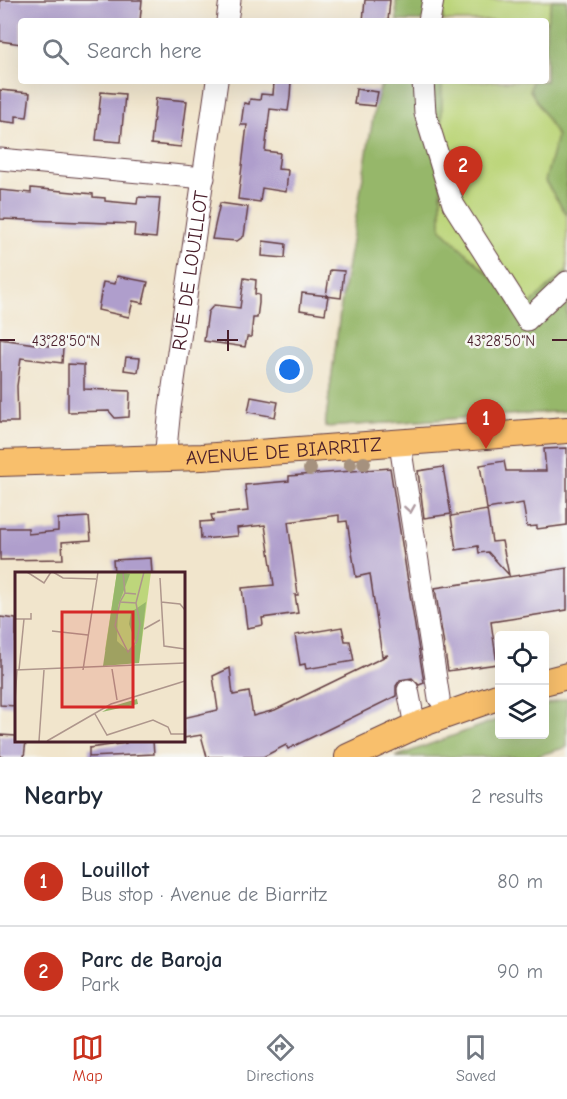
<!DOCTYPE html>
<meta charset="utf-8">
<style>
:root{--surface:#fff;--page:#f2f2f3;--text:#1f2937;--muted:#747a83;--line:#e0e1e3;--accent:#c8321e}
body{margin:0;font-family:"Comic Neue",sans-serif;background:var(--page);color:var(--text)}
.controls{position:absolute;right:18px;bottom:18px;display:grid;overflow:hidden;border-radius:6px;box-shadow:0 6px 24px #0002}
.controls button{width:54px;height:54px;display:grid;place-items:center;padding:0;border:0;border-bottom:2px solid var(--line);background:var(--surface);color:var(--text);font:30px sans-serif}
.you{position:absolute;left:290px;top:370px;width:21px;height:21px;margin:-15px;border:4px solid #fff;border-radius:50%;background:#1a73e8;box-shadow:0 0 0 9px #1a73e833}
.badge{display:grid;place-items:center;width:39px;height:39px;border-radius:50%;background:var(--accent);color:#fff;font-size:20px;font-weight:700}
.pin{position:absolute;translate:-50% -50px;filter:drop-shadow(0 2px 3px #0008)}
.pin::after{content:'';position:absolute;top:32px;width:21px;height:18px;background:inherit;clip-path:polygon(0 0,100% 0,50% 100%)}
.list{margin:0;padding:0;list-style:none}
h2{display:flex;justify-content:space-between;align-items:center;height:78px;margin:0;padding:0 24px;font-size:26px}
h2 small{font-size:20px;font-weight:400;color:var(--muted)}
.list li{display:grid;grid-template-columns:39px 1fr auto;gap:18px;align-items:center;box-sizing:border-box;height:90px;padding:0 24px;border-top:2px solid var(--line)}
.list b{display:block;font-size:22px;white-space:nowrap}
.list p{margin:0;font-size:20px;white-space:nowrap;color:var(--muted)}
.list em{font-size:20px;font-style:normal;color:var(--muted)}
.icon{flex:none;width:33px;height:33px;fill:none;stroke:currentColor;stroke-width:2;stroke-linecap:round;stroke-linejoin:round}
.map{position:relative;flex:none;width:567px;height:757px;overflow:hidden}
.search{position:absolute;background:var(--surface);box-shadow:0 6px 24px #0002;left:18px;right:18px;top:18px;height:66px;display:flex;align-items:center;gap:15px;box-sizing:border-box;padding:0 21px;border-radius:6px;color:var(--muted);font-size:22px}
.sheet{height:258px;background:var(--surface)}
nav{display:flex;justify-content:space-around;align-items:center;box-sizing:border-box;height:84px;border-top:2px solid var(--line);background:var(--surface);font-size:16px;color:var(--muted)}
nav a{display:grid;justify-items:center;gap:3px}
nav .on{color:var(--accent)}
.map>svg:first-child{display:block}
.green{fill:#bdd67b;stroke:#847a53;stroke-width:1.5}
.forest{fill:#96b76b;stroke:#706b4b;stroke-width:1.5}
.building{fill:#af9ecc}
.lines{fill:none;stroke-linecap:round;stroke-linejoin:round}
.minor-casing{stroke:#633d43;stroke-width:23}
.major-casing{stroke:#633d43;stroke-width:28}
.minor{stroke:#fff;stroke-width:21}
.major{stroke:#f8bf6c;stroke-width:26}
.tree{fill:#a5917e}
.oneway{stroke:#ae9aa0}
.ticks{fill:none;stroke:#4a1f2b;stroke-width:2}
.labels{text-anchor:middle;stroke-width:5;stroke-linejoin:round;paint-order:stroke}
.street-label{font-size:20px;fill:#4a1f2b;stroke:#f6f6f2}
.inset-road{fill:none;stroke:#ae968c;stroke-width:1.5}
.view{fill:#d62828;fill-opacity:0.15;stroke:#d62828;stroke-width:3}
.inset-edge{fill:none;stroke:#4a1f2b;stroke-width:3}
.ticks-label{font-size:15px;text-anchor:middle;fill:#4a1f2b;stroke:#f6f6f2;stroke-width:5;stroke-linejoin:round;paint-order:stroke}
</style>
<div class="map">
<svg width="567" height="757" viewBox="0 0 567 757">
<rect width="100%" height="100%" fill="#f6f6f2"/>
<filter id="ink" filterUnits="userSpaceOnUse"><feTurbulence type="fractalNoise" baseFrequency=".0167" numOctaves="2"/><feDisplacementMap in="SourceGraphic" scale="12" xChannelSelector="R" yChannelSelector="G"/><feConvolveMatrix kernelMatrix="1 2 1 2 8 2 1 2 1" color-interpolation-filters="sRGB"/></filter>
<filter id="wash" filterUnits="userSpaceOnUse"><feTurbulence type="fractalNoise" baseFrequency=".008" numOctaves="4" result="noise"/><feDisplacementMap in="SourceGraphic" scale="24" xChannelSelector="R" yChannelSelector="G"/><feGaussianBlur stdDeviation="1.35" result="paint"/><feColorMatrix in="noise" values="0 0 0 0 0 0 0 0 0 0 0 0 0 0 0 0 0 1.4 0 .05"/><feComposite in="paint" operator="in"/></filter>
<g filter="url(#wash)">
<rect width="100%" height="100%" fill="#f1e5cc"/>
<!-- green -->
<polygon class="green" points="396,0 567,0 567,411 325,427 341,305 381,81 546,81 546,21 397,21"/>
<!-- forest -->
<g class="forest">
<polygon points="396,0 443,0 443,21 397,21"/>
<polygon points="552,0 567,0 567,215 545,181 557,136 530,90 532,81 546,81 546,25"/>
<polygon points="383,81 442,81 441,229 525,309 567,270 567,411 325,427 341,305 375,106"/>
<polygon points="567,698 567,747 534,757 395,757 499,719 500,734 544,734 545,705"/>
</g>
<g id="blocks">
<!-- building -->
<g class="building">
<polygon points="0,0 142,0 140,21 21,21 21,44 0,41"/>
<polygon points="365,0 390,0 388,21 363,21"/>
<polygon points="274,81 291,81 290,97 288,111 270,109 265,151 280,153 278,169 288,170 286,192 262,188 260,202 238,199 247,125 241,125 244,103 249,104 250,99 260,100 261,94 273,95"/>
<polygon points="356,89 378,92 375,106 354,104"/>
<polygon points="0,90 30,93 27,117 16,116 16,123 0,121"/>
<polygon points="101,92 125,94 121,142 96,140"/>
<polygon points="156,98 187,101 181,147 151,144"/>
<polygon points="31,188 93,194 93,197 105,198 105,201 137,204 138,197 160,198 156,238 134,236 135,224 0,219 0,190 31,193"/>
<polygon points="220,203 248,207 244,236 237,241 212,239"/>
<polygon points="263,241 286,244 285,258 262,256"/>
<polygon points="330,270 344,271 341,298 326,296"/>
<polygon points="117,276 148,282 143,303 133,301 129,317 98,310 103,282 115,284"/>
<polygon points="244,278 256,280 255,294 259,295 259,303 257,318 253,318 251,337 247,337 245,347 204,341 208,312 214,305 240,308"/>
<polygon points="302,293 328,296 325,314 300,310"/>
<polygon points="0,339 63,348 62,363 21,358 17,386 18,422 0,422"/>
<polygon points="126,357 140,358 138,372 124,370"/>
<polygon points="68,364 84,365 84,389 130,391 129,417 115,418 109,411 68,412"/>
<polygon points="251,397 278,402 275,417 248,412"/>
<polygon points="567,448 567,525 537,529 537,526 527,527 523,503 487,509 480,465 504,461 506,471 546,471 544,449"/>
<polygon points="443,467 451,514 424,518 418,471"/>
<polygon points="390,468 424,683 419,685 412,678 400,680 396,686 396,696 288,749 286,745 263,757 207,757 201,735 183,738 183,718 218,710 213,676 230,668 233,695 249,692 253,716 275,710 388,655 382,656 370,574 356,577 347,521 339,522 339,515 288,522 298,595 295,595 298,613 262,618 263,625 247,628 242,588 274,585 265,525 237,528 238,536 201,539 200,522 213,521 211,515 248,511 245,485 289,481 289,476"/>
<polygon points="487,510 492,542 502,541 509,575 488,552 479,553 478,546 456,550 451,516"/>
<polygon points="89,517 91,540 62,542 63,559 0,560 0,528 28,528 28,534 58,531 58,519"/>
<polygon points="151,558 152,574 114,573 113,560"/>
<polygon points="567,568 567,610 491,622 497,664 448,671 435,588"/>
<polygon points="0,617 16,619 16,706 0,705"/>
<polygon points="342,627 345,641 350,641 354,661 306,669 305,664 300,665 295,635"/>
<polygon points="0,735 16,736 16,741 26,741 24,757 0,757"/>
<polygon points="126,741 153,741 154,754 89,757 89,748 126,743"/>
</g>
</g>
</g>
<g filter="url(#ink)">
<use href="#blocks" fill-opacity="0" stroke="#633d43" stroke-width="1.5"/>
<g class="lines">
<!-- minor casing -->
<g class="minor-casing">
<g id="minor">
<polyline points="227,21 230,0"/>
<polyline points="429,21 433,0"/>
<polyline points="423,81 425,113 453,204 527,320 567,282"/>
<polyline points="0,159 204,178"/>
<polyline points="401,451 439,698"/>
<path id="s1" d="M165,459L170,408L217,81"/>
<polyline points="408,690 415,726"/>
</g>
</g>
<!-- major casing -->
<g class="major-casing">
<g id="major">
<path id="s2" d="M0,463L202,457L567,430"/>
<polyline points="544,682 567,676"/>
<polyline points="348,757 415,726 500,696"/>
</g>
</g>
<!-- minor -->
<use href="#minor" class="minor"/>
<!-- major -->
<use href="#major" class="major"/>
</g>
<!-- trees -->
<g class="tree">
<circle cx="364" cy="463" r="7"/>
<circle cx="350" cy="464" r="7"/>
<circle cx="310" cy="469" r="7"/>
</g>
<!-- one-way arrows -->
<defs><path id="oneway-chevron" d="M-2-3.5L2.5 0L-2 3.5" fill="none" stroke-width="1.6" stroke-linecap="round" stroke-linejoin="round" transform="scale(1.5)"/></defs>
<use class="oneway" href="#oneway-chevron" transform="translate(410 509) rotate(81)"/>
</g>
<!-- ticks -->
<path class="ticks" d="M228,330V351M0,340H15M217,340H238M552,340H567"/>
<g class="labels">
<!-- street labels -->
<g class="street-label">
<text dy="7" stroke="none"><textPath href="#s1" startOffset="190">RUE DE LOUILLOT</textPath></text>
<text dy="7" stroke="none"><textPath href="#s2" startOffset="284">AVENUE DE BIARRITZ</textPath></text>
</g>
</g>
<!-- overview -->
<g transform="translate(15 572)">
<rect width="170" height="170" fill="#f1e5cc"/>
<path d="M102,0H136L124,91L90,78Z" fill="#bdd67b"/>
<path d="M102,0L115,2L103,34L102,69L113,79L121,72L114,52L116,40L131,30L124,91L88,94ZM122,127L123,132L87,140L95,135Z" fill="#96b76b"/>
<path class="inset-road" d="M12,0L29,11L36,0M38,0L48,6L81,7M108,0L110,21L121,22M145,6L149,74L170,77M110,21L105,30L121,31L129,0M105,30L100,54L113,80L122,69L125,52L121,31M146,30L165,32L170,38M0,47H16V41M129,57L145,48M37,59L73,63M97,97L102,128M0,98L170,91M4,98L9,47M68,98L83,0M0,129L2,98M80,142L92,163L138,148L153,155L156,162H170M24,169L29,98M32,169L96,132L170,109"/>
<path class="view" d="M47,40H118V135H47Z"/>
<rect width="170" height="170" class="inset-edge"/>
</g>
<g class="ticks-label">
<text x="66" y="346">43°28'50"N</text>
<text x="501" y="346">43°28'50"N</text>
</g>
</svg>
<div class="controls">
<button><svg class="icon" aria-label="locate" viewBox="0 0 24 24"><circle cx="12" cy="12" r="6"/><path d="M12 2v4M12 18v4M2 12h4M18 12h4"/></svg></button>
<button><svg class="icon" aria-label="layers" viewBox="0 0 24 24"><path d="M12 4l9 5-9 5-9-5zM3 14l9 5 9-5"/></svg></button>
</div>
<div class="you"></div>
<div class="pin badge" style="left:486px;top:449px">1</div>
<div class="pin badge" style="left:463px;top:196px">2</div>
<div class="search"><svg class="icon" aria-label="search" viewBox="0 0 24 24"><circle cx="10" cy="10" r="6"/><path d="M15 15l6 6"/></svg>Search here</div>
</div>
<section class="sheet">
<h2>Nearby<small>2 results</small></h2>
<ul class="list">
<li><span class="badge">1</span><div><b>Louillot</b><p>Bus stop · Avenue de Biarritz</p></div><em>80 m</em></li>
<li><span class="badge">2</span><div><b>Parc de Baroja</b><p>Park</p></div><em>90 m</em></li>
</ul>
</section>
<nav>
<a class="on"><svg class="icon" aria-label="map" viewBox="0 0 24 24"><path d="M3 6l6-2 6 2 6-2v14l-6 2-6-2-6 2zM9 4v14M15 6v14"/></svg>Map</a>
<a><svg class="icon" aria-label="directions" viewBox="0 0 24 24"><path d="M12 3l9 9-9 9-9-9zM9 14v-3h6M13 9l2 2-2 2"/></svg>Directions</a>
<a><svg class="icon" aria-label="saved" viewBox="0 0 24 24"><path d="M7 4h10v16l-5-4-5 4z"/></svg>Saved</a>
</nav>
